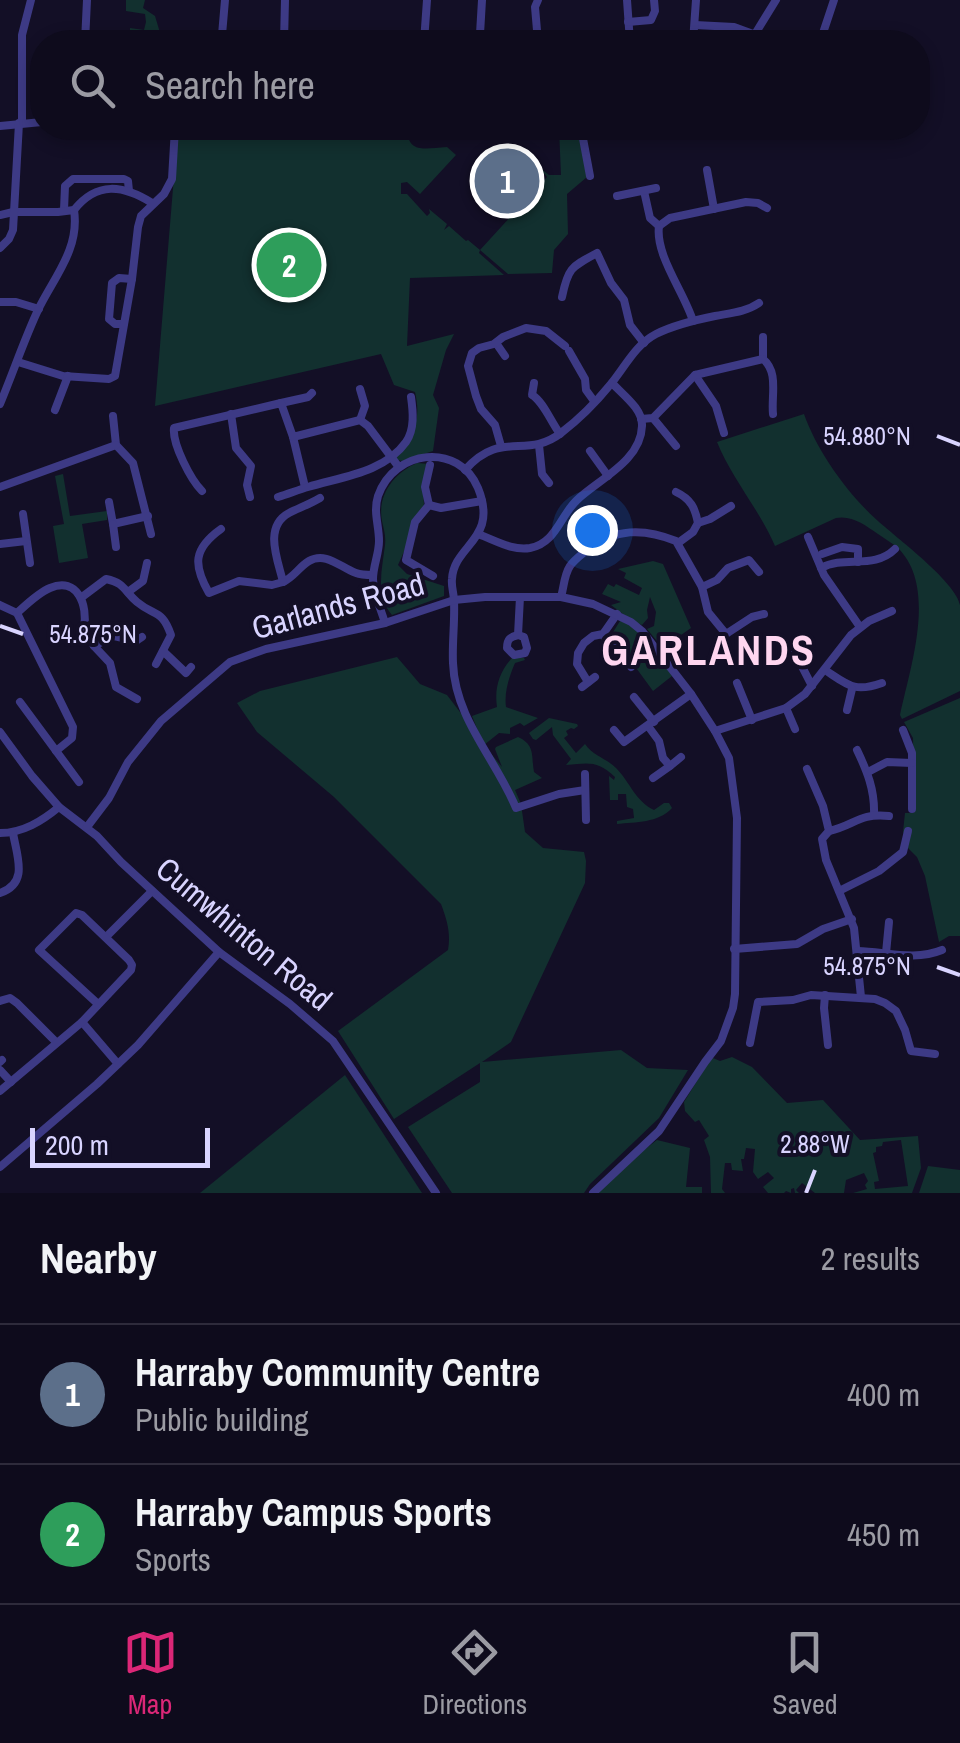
<!DOCTYPE html>
<meta charset="utf-8">
<style>
:root{--surface:#0e0b1c;--page:#171425;--text:#f1f3f6;--muted:#9b9ba3;--line:#2e2b3b;--accent:#db2777}
body{margin:0;font-family:"Archivo Narrow",sans-serif;background:var(--page);color:var(--text)}
.scale{position:absolute;left:30px;bottom:25px;width:180px;box-sizing:border-box;padding-left:10px;border:5px solid #d9d4ff;border-top:0;font-size:28px;line-height:35px;white-space:nowrap;color:#d9d4ff;-webkit-text-stroke:8px #130f26;paint-order:stroke}
.you{position:absolute;left:592px;top:530px;width:35px;height:35px;margin:-25px;border:8px solid #fff;border-radius:50%;background:#1a73e8;box-shadow:0 0 0 15px #1a73e833}
.badge{display:grid;place-items:center;width:65px;height:65px;border-radius:50%;background:var(--accent);color:#fff;font-size:32px;font-weight:700}
.pin{position:absolute;translate:-50% -50%;border:5px solid #fff;box-shadow:0 2px 10px #0006}
.list{margin:0;padding:0;list-style:none}
h2{display:flex;justify-content:space-between;align-items:center;height:130px;margin:0;padding:0 40px;font-size:42px}
h2 small{font-size:32px;font-weight:400;color:var(--muted)}
.list li{display:grid;grid-template-columns:65px 1fr auto;gap:30px;align-items:center;box-sizing:border-box;height:140px;padding:0 40px;border-top:2px solid var(--line)}
.list b{display:block;font-size:38px;white-space:nowrap}
.list p{margin:0;font-size:32px;white-space:nowrap;color:var(--muted)}
.list em{font-size:32px;font-style:normal;color:var(--muted)}
.icon{flex:none;width:55px;height:55px;fill:none;stroke:currentColor;stroke-width:2;stroke-linecap:round;stroke-linejoin:round}
.map{position:relative;flex:none;width:960px;height:1193px;overflow:hidden}
.search{position:absolute;background:var(--surface);box-shadow:0 5px 15px #0003;left:30px;right:30px;top:30px;height:110px;display:flex;align-items:center;gap:25px;box-sizing:border-box;padding:0 35px;border-radius:40px;color:var(--muted);font-size:38px}
.sheet{height:410px;background:var(--surface)}
nav{display:flex;justify-content:space-around;align-items:center;box-sizing:border-box;height:140px;border-top:2px solid var(--line);background:var(--surface);font-size:28px;color:var(--muted)}
nav a{display:grid;justify-items:center;gap:5px}
nav .on{color:var(--accent)}
.map>svg:first-child{display:block}
.green{fill:#12302f;fill-rule:evenodd}
.lines{fill:none;stroke-linecap:round;stroke-linejoin:round}
.minor{stroke:#3d3a85;stroke-width:8}
.ticks{fill:none;stroke:#d9d4ff;stroke-width:4}
.labels{text-anchor:middle;stroke-width:8;stroke-linejoin:round;paint-order:stroke}
.street-label{font-size:32px;fill:#d9d4ff;stroke:#130f26}
.district-label{font-size:42px;font-weight:bold;letter-spacing:2.5px;fill:#ffd6f0;stroke:#130f26}
.ticks-label{font-size:25px;text-anchor:middle;fill:#d9d4ff;stroke:#130f26;stroke-width:8;stroke-linejoin:round;paint-order:stroke}
</style>
<div class="map">
<svg width="960" height="1193" viewBox="0 0 960 1193">
<rect width="100%" height="100%" fill="#130f26"/>
<!-- green -->
<g class="green">
<polygon points="126,0 145,0 143,8 155,16 161,36 156,35 153,40 130,42 130,28 144,30 146,22 145,14 126,11"/>
<path d="M178,128H406C409,155 425,148 447,147L456,155L420,194L407,182L401,183V194H407L427,216L430,213L429,209L447,224L444,230L449,226L466,241L468,240L480,250L547,177L538,166L549,175H561L559,128H578L587,177L567,194L568,234L554,250L552,273L508,274L480,250L479,253L504,275L410,278L407,346L454,334L446,350L433,395L439,408L433,451L402,461L398,460L394,455C413,433 422,423 415,392L394,385L381,354L155,406Z"/>
<path d="M804,414C818,454 852,500 885,527C902,542 956,583 960,605C960,612 960,621 960,629C960,649 960,670 960,691L902,719L900,715C910,667 938,588 898,548C892,543 884,538 878,534C865,525 852,515 836,518L775,546C759,509 732,479 717,442Z"/>
<path d="M417,463L429,464L423,486L424,507L398,565L407,574L444,586V596L392,615C375,595 382,570 385,545C386,536 384,530 382,521C377,495 394,473 417,463Z"/>
<polygon points="63,474 70,516 107,511 107,520 82,524 88,558 59,563 53,526 64,524 55,476"/>
<polygon points="653,561 663,564 691,628 668,644 661,646 647,629 654,626 656,612 650,597 647,610 648,618 642,625 632,621 611,605 621,602 602,594 608,584 614,587 616,584 639,595 642,588 624,578 626,573 618,569"/>
<path d="M620,621C645,627 659,656 672,676L653,691L634,665L625,648L611,640L610,637Z"/>
<path d="M514,656L524,658L525,660L515,663C509,677 504,692 506,707L538,718L524,726L520,723L510,728V734L499,733L484,745L502,767L495,749L496,747L518,737C536,745 531,757 534,772L542,778L515,790L521,804L525,832L543,848L584,852L586,861L585,883L511,1042L482,1062L621,1050L647,1068L688,1070L659,1118L590,1184L584,1193H452L408,1127L480,1082V1063L394,1119L338,1031L448,950C451,933 447,920 441,904L334,797L257,732L237,703L260,691L397,657L420,684L447,695L482,741L472,716L497,707C494,687 500,670 514,656Z"/>
<polygon points="960,698 960,936 949,936 939,942 925,876 917,857 908,848 903,832 905,813 914,813 913,738 904,722"/>
<path d="M549,718L577,724L578,726L574,729L571,728L566,731L568,735L564,738L576,753L585,744C593,756 606,758 616,768C630,782 635,801 654,810L664,803H669L672,808C658,823 636,822 617,824V821L634,818L633,809L627,807L626,794H618V800H610L609,776L614,780L615,777C597,760 589,763 566,765L571,759L553,735L552,727L536,740L533,739L529,733Z"/>
<path d="M732,1057L752,1067L787,1103L823,1100L860,1140L918,1136L921,1168L912,1193H853L867,1189L865,1185L868,1181L864,1173L846,1180L844,1193H815L802,1183L796,1190L799,1193H795L794,1188L791,1189V1193L786,1191L784,1193H768L763,1187L774,1178L768,1172L758,1179L753,1172L755,1149L746,1148L744,1159H741L743,1171L732,1170L731,1163H725L722,1189L725,1193H711L710,1157L704,1140L709,1136L699,1120L695,1122L685,1111L684,1102L710,1060L713,1058L720,1061ZM901,1140L908,1186L875,1189L874,1182L879,1181L873,1153L876,1152V1147L882,1146L883,1142Z"/>
<polygon points="345,1075 422,1193 200,1193"/>
<polygon points="657,1140 690,1148 686,1187 702,1187 702,1193 597,1193 622,1167"/>
<polygon points="928,1166 960,1170 960,1193 919,1193"/>
</g>
<g class="lines">
<!-- minor -->
<g class="minor">
<polyline points="482,0 480,34 488,41 578,37"/>
<polyline points="627,0 630,42"/>
<polyline points="628,22 651,20 655,11 654,0"/>
<polyline points="695,25 734,27 775,42"/>
<polyline points="85,42 87,0"/>
<polyline points="219,42 222,35 225,0"/>
<polyline points="284,42 285,0"/>
<polyline points="424,42 427,0"/>
<polyline points="538,42 535,7 538,0"/>
<polyline points="693,42 696,0"/>
<polyline points="754,42 755,34 776,0"/>
<polyline points="820,42 834,0"/>
<polyline points="22,123 22,35 31,0"/>
<polyline points="0,126 42,122"/>
<polyline points="581,128 590,176"/>
<polyline points="636,128 637,135"/>
<polyline points="707,170 714,209"/>
<polyline points="644,191 650,218 659,226"/>
<polyline points="617,196 656,188"/>
<polyline points="64,210 65,186 73,179 124,179 128,181 129,191"/>
<path d="M0,215L13,212H58L74,210C97,181 123,185 152,203"/>
<polyline points="659,226 670,218 746,202 758,203 767,208"/>
<path d="M659,226C655,255 684,292 693,321"/>
<polyline points="0,248 9,239 13,230 19,123"/>
<path d="M562,297C568,268 571,267 597,253L611,283L624,300L630,325L644,343"/>
<polyline points="0,302 16,302 39,309"/>
<polyline points="123,324 115,324 109,319 112,283 119,278 132,279"/>
<polyline points="496,343 505,356"/>
<polyline points="569,351 585,379 586,390 594,401"/>
<polyline points="763,359 763,337"/>
<polyline points="18,362 63,376 109,379 115,376 132,279 138,227 141,216 164,194 172,179 175,128"/>
<polyline points="695,375 716,406 724,433"/>
<path d="M534,383L532,395C543,401 551,422 560,434"/>
<polyline points="281,403 308,397 312,393"/>
<path d="M0,404C13,373 24,340 38,310C54,277 80,249 74,210"/>
<polyline points="55,410 68,376"/>
<polyline points="231,414 236,448 251,466 247,485 250,497"/>
<polyline points="113,416 116,445 133,463 151,534"/>
<polyline points="653,418 676,446"/>
<path d="M641,419L653,418L695,375L763,359C779,372 771,396 773,414"/>
<polyline points="360,420 365,406 360,389"/>
<polyline points="293,437 305,487"/>
<polyline points="539,445 542,474 549,483"/>
<polyline points="501,446 495,425 481,409 476,396 468,366 472,353 479,348 494,344 503,337 526,328 546,331 565,346"/>
<polyline points="590,451 608,476"/>
<path d="M465,470C501,429 526,460 561,433C578,420 597,401 610,385C625,367 635,345 656,334C674,325 695,320 715,316C730,313 746,312 759,303"/>
<polyline points="0,487 116,445"/>
<path d="M202,491C191,480 172,444 174,428L281,403L293,437L360,420L368,426L398,466"/>
<path d="M676,492C691,499 695,508 698,523L693,532L678,543"/>
<path d="M278,497C288,494 298,490 308,487C340,477 384,473 406,442C415,429 413,411 411,397"/>
<path d="M320,498C310,504 299,508 289,513C263,527 278,560 283,582C294,577 299,567 309,561C326,551 341,568 356,573C361,575 368,575 373,575"/>
<polyline points="109,502 113,524 148,516"/>
<polyline points="429,505 425,487 430,465"/>
<polyline points="23,514 30,563"/>
<polyline points="698,523 710,519 731,506"/>
<polyline points="113,524 116,547"/>
<path d="M221,529C193,549 193,565 209,593L239,581L272,585L283,582"/>
<path d="M478,534C495,540 512,551 530,548C556,543 560,516 577,500C599,479 641,461 642,426C643,409 623,395 612,383"/>
<polyline points="808,537 824,575 860,627"/>
<polyline points="0,544 26,541"/>
<polyline points="822,554 842,547 858,549 858,562"/>
<path d="M821,568C845,555 874,570 895,549"/>
<polyline points="433,576 406,560 415,522 429,505 441,508 482,501"/>
<polyline points="702,587 717,580 728,568 749,560 759,572"/>
<polyline points="128,592 143,581 147,563"/>
<path d="M82,597L106,579C125,583 124,591 137,602C155,617 162,609 171,635L156,664"/>
<path d="M561,597C564,587 564,575 570,566C574,560 581,555 587,550C615,528 644,528 676,541L702,587L708,612L726,634L752,617L764,614"/>
<polyline points="0,605 17,613 73,727 72,738 56,751"/>
<path d="M17,613C27,604 38,593 50,588C78,576 88,606 84,628L94,646L110,663L116,687L137,699"/>
<path d="M385,623C381,609 373,593 373,579C373,566 379,554 379,541C379,525 373,512 378,496C394,449 459,442 478,488C499,540 454,544 452,579C451,586 454,594 454,601C455,622 452,642 453,663C455,719 496,759 516,808L559,794L585,790"/>
<polyline points="603,634 606,641 621,651 631,667"/>
<path d="M518,635C510,637 507,639 507,648L514,655L525,653L527,648L524,637L518,635L520,597"/>
<polyline points="94,646 114,636 136,641 142,637"/>
<polyline points="163,651 186,673 191,667"/>
<polyline points="795,653 812,686"/>
<path d="M825,670C848,685 854,693 882,683"/>
<polyline points="588,682 577,664 578,653 584,643 593,636 603,634 617,614"/>
<polyline points="737,683 752,720"/>
<polyline points="582,687 595,677"/>
<polyline points="634,697 654,722"/>
<polyline points="20,702 79,782"/>
<polyline points="786,708 795,729"/>
<polyline points="847,710 852,689"/>
<polyline points="648,726 659,741 663,758 670,766 681,757"/>
<polyline points="614,730 624,742 691,694"/>
<polyline points="903,730 912,753 912,809"/>
<polyline points="715,731 786,708 805,694 851,635 869,621 892,611"/>
<polyline points="0,732 32,776 59,807 97,836 121,862 219,952 290,1004 333,1041 436,1193"/>
<path d="M857,750C867,771 875,790 874,815"/>
<polyline points="807,769 823,806 829,831 822,839 826,860 854,928 861,997"/>
<polyline points="868,772 887,762 912,763"/>
<polyline points="585,774 586,820"/>
<polyline points="653,778 670,766"/>
<polyline points="87,827 109,798 128,762 161,721 230,662 266,649 385,623 454,600 485,597 561,597 593,604 631,622 642,631 691,694 715,731 729,758 737,818 735,994 733,1008 721,1041 705,1062 659,1131 593,1193"/>
<path d="M829,831C856,825 858,813 889,816"/>
<path d="M0,833C23,833 42,821 59,807"/>
<polyline points="839,891 879,871 903,852 908,831"/>
<path d="M0,893C29,883 17,857 13,833"/>
<polyline points="106,937 152,891"/>
<polyline points="734,949 797,944 823,929 852,919"/>
<path d="M858,951C887,952 915,961 942,950"/>
<polyline points="886,953 889,922"/>
<polyline points="825,995 824,1008 828,1045"/>
<polyline points="0,1001 10,998 17,1003 56,1042"/>
<polyline points="82,1022 118,1064"/>
<polyline points="750,1043 758,1002 793,1000 811,995 875,999 885,1003 896,1011 905,1030 911,1051 935,1054"/>
<polyline points="0,1062 2,1060"/>
<polyline points="0,1070 11,1082"/>
<polyline points="0,1091 82,1022 131,970 132,965 129,960 82,915 76,913 39,950 98,1004"/>
<polyline points="0,1167 97,1084 138,1045 219,952"/>
</g>
</g>
<!-- ticks -->
<path class="ticks" d="M937,436L960,445M0,626L23,634M937,967L960,975M806,1193L815,1170"/>
<g class="labels">
<!-- street labels -->
<g class="street-label">
<text transform="translate(338 606) rotate(-15)" y="11">Garlands Road</text>
<text transform="translate(244 934) rotate(40)" y="11">Cumwhinton Road</text>
</g>
<!-- district labels -->
<g class="district-label">
<text x="709" y="665">GARLANDS</text>
</g>
</g>
<g class="ticks-label">
<text x="867" y="445">54.880°N</text>
<text x="93" y="643">54.875°N</text>
<text x="867" y="975">54.875°N</text>
<text x="815" y="1153">2.88°W</text>
</g>
</svg>
<div class="scale">200 m</div>
<div class="you"></div>
<div class="pin badge" style="left:507px;top:181px;background:#5c6f8a">1</div>
<div class="pin badge" style="left:289px;top:265px;background:#2e9e5b">2</div>
<div class="search"><svg class="icon" aria-label="search" viewBox="0 0 24 24"><circle cx="10" cy="10" r="6"/><path d="M15 15l6 6"/></svg>Search here</div>
</div>
<section class="sheet">
<h2>Nearby<small>2 results</small></h2>
<ul class="list">
<li><span class="badge" style="background:#5c6f8a">1</span><div><b>Harraby Community Centre</b><p>Public building</p></div><em>400 m</em></li>
<li><span class="badge" style="background:#2e9e5b">2</span><div><b>Harraby Campus Sports</b><p>Sports</p></div><em>450 m</em></li>
</ul>
</section>
<nav>
<a class="on"><svg class="icon" aria-label="map" viewBox="0 0 24 24"><path d="M3 6l6-2 6 2 6-2v14l-6 2-6-2-6 2zM9 4v14M15 6v14"/></svg>Map</a>
<a><svg class="icon" aria-label="directions" viewBox="0 0 24 24"><path d="M12 3l9 9-9 9-9-9zM9 14v-3h6M13 9l2 2-2 2"/></svg>Directions</a>
<a><svg class="icon" aria-label="saved" viewBox="0 0 24 24"><path d="M7 4h10v16l-5-4-5 4z"/></svg>Saved</a>
</nav>
